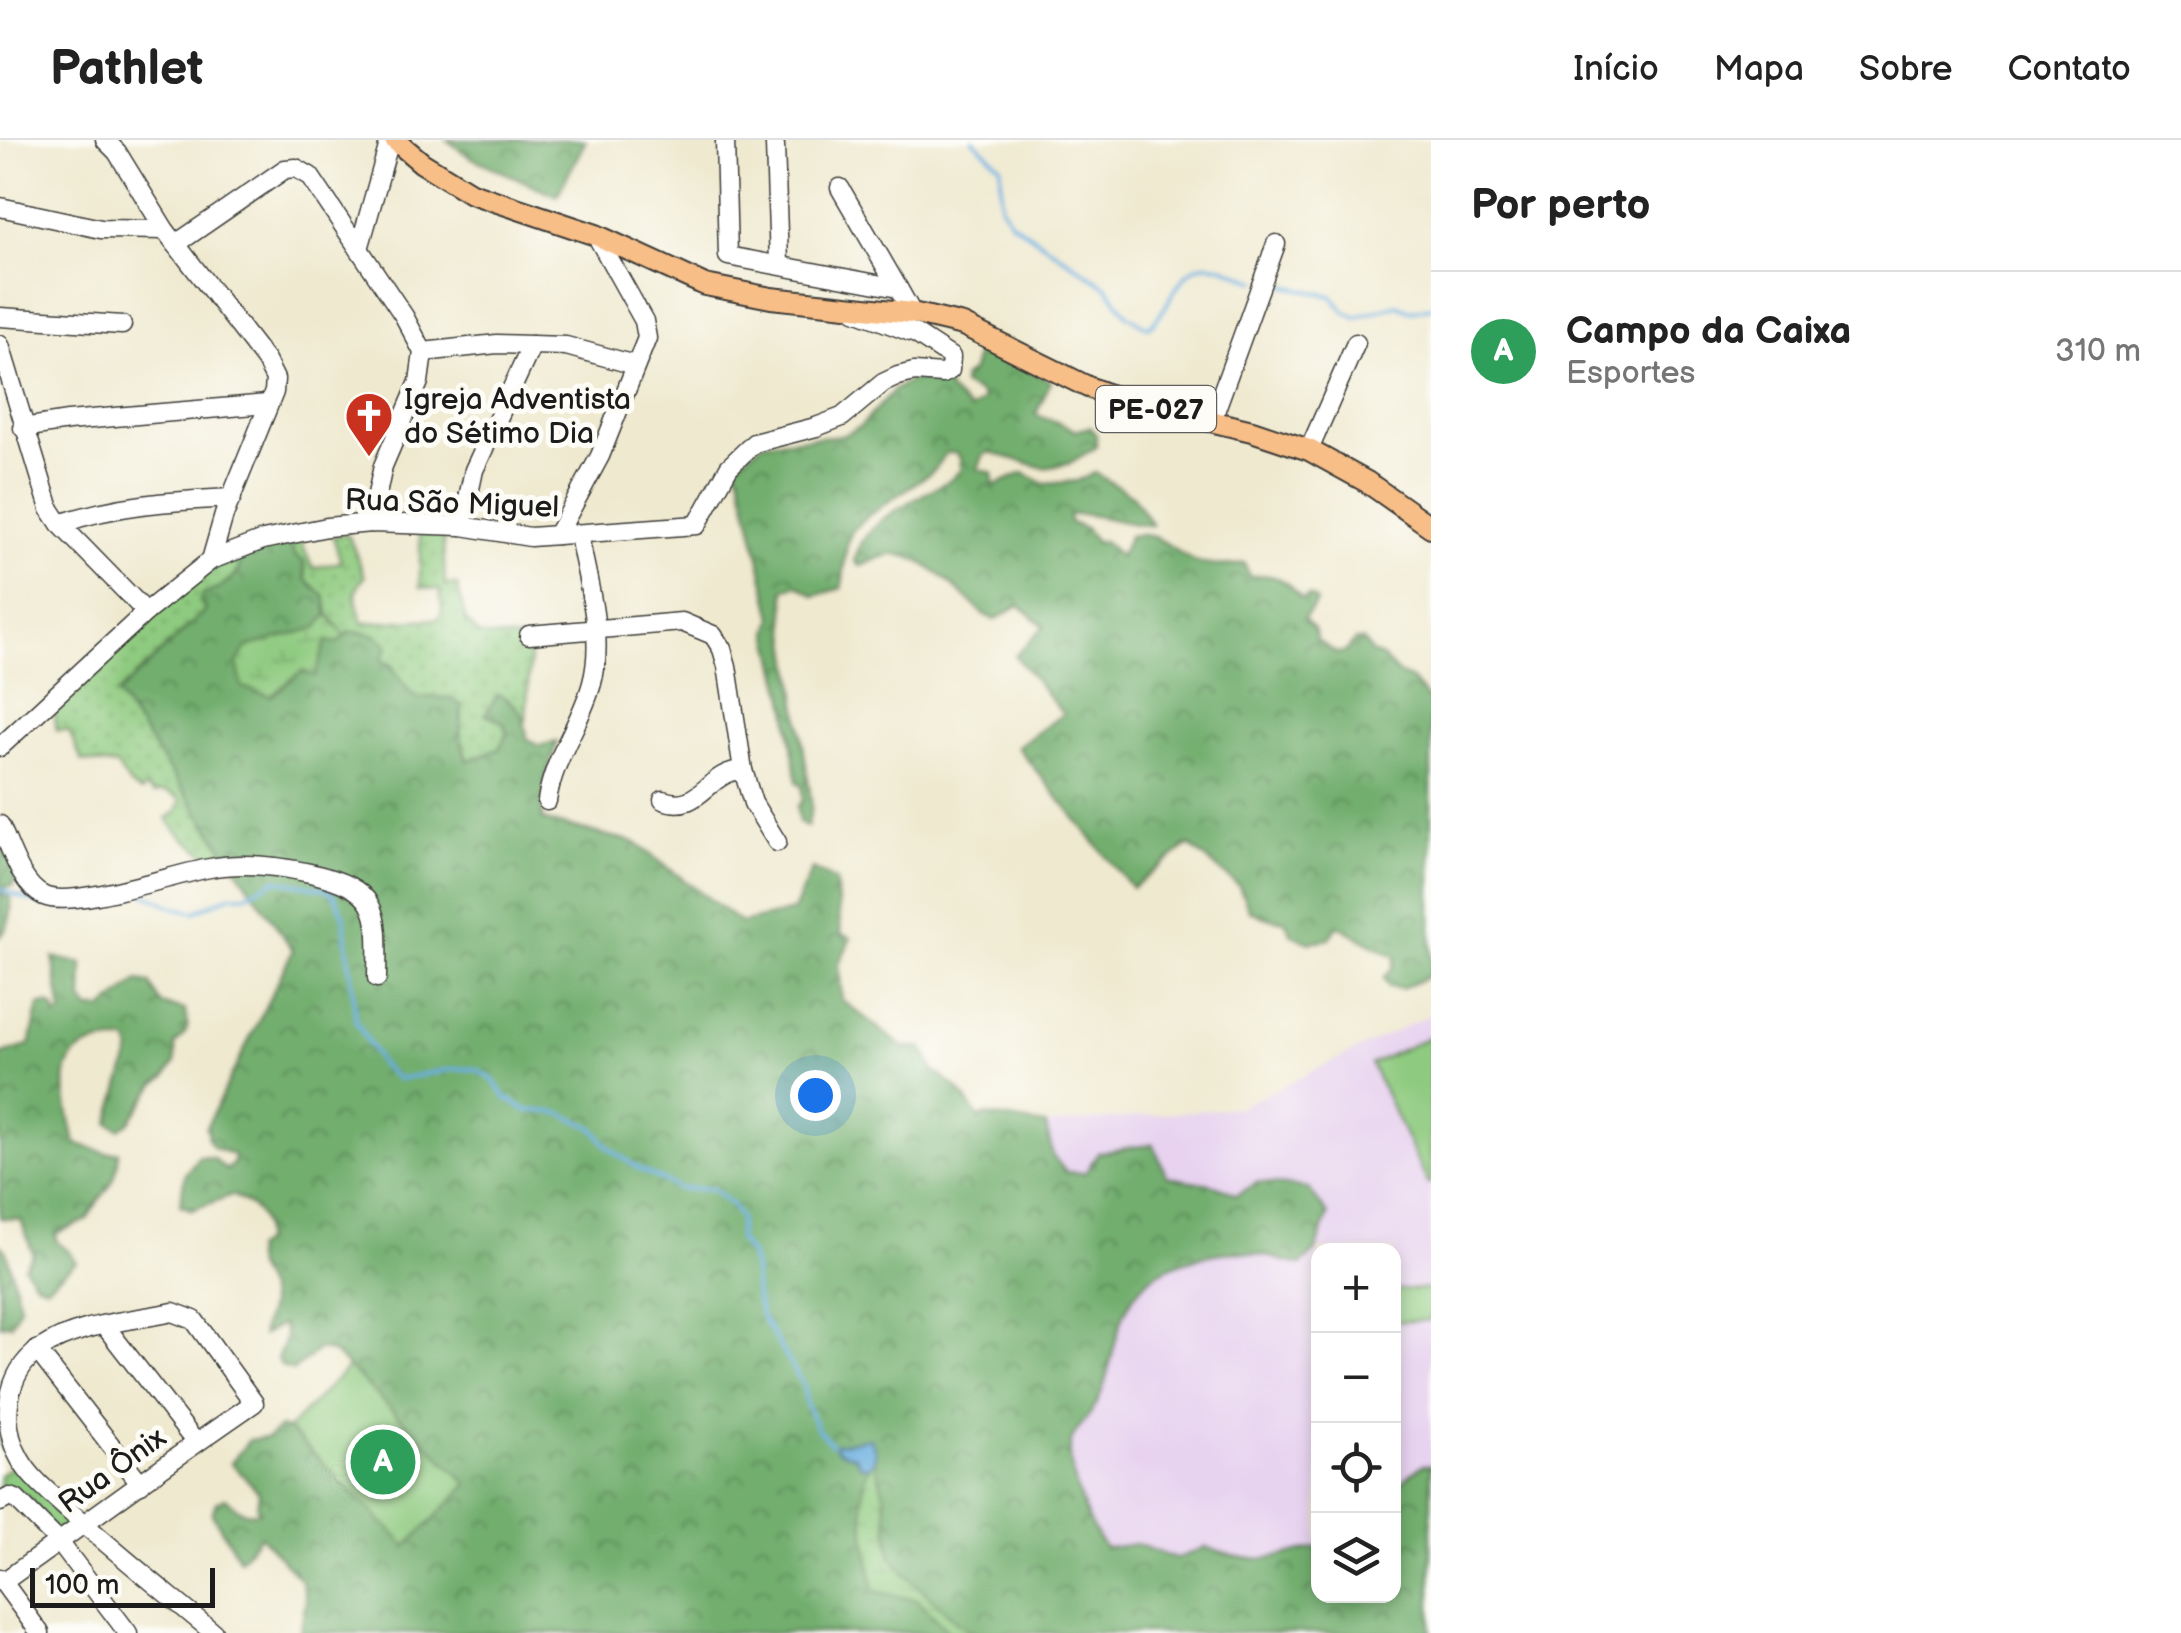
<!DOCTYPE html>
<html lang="pt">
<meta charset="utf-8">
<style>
:root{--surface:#fff;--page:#f6f6f6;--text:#222;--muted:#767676;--line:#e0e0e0;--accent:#7c3aed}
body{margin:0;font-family:"Balsamiq Sans",sans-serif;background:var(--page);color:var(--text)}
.controls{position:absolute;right:30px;bottom:30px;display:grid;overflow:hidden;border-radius:20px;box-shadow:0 5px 15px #0003}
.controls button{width:90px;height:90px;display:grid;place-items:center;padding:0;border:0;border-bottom:2px solid var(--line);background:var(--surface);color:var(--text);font:50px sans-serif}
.scale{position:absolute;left:30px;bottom:25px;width:185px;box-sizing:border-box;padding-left:10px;border:5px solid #1c1c1c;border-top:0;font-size:28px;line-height:35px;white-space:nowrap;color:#1c1c1c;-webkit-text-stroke:8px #fdfcf7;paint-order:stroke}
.you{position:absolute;left:815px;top:955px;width:35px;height:35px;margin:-25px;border:8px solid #fff;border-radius:50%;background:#1a73e8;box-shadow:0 0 0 15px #1a73e833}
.badge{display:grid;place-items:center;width:65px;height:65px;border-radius:50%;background:var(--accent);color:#fff;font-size:32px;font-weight:700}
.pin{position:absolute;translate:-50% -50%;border:5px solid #fff;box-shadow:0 2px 10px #0006}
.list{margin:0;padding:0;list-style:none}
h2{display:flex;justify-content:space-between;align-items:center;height:130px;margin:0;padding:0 40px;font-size:42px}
h2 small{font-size:32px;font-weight:400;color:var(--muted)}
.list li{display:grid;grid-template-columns:65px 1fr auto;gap:30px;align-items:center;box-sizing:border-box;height:160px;padding:0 40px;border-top:2px solid var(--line)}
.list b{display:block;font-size:38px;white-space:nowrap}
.list p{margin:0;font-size:32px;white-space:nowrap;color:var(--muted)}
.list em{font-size:32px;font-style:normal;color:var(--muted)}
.icon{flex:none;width:55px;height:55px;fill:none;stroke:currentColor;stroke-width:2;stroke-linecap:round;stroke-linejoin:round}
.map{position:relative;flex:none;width:1431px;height:1493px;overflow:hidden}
header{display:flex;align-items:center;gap:60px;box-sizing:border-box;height:140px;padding:0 50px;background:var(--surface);border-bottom:2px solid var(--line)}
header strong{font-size:48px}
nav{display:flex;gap:55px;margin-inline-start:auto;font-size:35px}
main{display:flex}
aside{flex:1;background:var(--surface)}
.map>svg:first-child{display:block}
.built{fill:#e7d2ef;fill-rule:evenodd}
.grass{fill:url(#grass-dots);stroke:#55734e;stroke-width:2.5}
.forest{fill:url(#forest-crowns);stroke:#476545;stroke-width:2.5}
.wetland{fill:url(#wetland-marsh);stroke:#55734e;stroke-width:2.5}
.green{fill:#8eca7f;stroke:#55734e;stroke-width:2.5}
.water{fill:#69aedf;stroke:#42657e;stroke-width:2.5}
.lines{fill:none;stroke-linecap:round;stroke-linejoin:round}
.stream{stroke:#69aedf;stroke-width:4}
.minor-casing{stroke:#3c3b37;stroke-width:21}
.major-casing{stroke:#3c3b37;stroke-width:24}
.minor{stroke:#fff;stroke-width:18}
.major{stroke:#f7be87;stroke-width:20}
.labels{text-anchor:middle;stroke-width:10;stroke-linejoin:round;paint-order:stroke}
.shield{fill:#fdfcf7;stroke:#605f5e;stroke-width:2.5}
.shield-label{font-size:28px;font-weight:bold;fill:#1c1c1c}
.poi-label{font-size:30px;fill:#1c1c1c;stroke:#fdfcf7;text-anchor:start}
.street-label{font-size:30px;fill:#1c1c1c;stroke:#fdfcf7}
</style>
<header>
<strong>Pathlet</strong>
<nav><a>Início</a><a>Mapa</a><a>Sobre</a><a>Contato</a></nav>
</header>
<main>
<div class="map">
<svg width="1431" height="1493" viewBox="0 0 1431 1493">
<defs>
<pattern id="grass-dots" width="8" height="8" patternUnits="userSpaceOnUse" patternTransform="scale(2.5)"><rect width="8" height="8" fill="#8eca7f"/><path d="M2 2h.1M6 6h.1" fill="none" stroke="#7aad6d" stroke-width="1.8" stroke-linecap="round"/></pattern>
<pattern id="forest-crowns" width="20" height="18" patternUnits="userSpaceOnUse" patternTransform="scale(2.5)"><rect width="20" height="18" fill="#72ae6e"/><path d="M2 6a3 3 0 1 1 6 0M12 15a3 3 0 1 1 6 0" fill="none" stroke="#5d8d5a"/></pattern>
<pattern id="wetland-marsh" width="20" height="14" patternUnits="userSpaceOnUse" patternTransform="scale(2.5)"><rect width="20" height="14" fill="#8eca7f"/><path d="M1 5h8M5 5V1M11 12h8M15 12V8" fill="none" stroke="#7aad6d"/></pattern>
</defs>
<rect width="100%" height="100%" fill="#fdfcf7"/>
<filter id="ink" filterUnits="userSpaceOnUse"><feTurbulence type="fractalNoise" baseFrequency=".01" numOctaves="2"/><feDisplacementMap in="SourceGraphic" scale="20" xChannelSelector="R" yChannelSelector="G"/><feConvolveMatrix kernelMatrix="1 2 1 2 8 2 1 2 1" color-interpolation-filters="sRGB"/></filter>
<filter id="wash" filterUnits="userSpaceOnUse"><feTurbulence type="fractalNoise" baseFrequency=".0048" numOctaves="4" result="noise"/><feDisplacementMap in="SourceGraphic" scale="40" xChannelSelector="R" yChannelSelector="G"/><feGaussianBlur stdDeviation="2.25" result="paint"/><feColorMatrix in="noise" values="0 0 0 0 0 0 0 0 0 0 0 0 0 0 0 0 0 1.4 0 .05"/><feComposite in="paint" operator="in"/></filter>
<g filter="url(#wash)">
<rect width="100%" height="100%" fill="#efe9cf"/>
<!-- built -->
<path class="built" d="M1431,874V1493H1050L1036,986L1239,967ZM1318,1110H1394V1456H1318Z"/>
<!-- grass -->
<g class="grass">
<path d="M420,392H443L445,445H457L466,481L479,495L531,501L526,580L508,559L503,582L507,593L500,609L468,625L460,595L462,566L415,557L405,548L391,524L381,521L349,492L345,496L328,474L325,457L306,439L304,422L294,415L291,402L300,399L313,428L341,422L333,396L348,394L365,437C350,452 357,464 363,483L438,479L442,472L440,450L420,447Z"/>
<path d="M240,415L238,433L218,450L202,455L210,471L241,718L218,722C200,710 178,697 167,678L177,671L181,660C172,654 164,649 154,654L146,648L141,652L130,645L117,626L82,621L69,591L57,590L52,569C103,522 177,439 240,415Z"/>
</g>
<!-- forest -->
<g class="forest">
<polygon points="447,0 586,0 557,56 470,17"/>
<path d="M988,206L1005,225L1012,222L1051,241L1036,274C1050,282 1062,281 1075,291L1090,287L1096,295V307L1068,324L1044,328L989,312L983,316L978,329L993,333V346L1023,333L1045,344L1077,341L1095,333L1132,355L1152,385C1125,386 1095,371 1069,375L1070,383L1085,388L1096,403L1103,401L1120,416L1129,396C1158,390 1168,407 1188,418C1204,427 1228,427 1244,423L1250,437C1271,431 1289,441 1301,459L1309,456L1317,461L1304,479L1314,489L1317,500L1336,513L1345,512L1355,500H1363L1372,513L1382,517L1399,534L1412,540L1428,559L1431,557V834C1422,842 1412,842 1402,849L1389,847L1384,838L1393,827L1395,817L1337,785L1329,799L1310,802L1292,795L1285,781L1264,777L1249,770L1239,746L1189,705L1132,748L1017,607L1063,574L1015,516L1044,486L1019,465L995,480L983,474C964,456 926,417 899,415C885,413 873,422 860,426L855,421C862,378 919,359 951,339L960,331L961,320L956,313H946L934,330L865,378L852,391L847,403L842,448L815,456L798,445L785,449V478L812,667L807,687L799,682L797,667L803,660L802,645L797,642L787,568L769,492L773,478L740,335L734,326L764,302L844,295L861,286L894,250L912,239H948V250L970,270L983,260L980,254L963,245V238L972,231L977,210Z"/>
<path d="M291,402L294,415L304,422L306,439L325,457L328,474L324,479L342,499L349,492C365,492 377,493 388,506L381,520C397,526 402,546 415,557L450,558L462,566L460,595L467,621L499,609L507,593L503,582L485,574L498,555C518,562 526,578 527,598L538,606L557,602L545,640L542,680L634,702L741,783L793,771L812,729L836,741L841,794L851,798L839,824L842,860L903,907H922L934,931L959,950L980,979L985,975L1046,985L1053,1016L1066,1032L1085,1033L1098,1013L1153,1004L1167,1036C1193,1044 1212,1039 1236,1055L1259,1042L1308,1048L1328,1075L1316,1111L1301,1125C1286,1122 1271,1116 1256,1114C1223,1108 1171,1120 1146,1142C1110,1174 1116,1234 1093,1269C1083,1286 1068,1294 1070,1316C1073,1343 1088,1389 1106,1408L1136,1404L1176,1419L1205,1407C1257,1426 1267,1419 1318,1407V1456H1394V1348L1422,1325H1431V1493H300L306,1460L301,1440L260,1396L240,1420L212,1374L216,1362L226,1358C236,1369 245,1376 260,1371L257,1367L259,1352L231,1323L249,1300L268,1298L280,1287L288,1289L306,1306L360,1238L332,1212L319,1209L293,1231L281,1226L277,1219L285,1199L283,1184L262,1195C261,1183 269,1175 269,1164C270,1143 250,1130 254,1109L263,1102C267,1077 254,1065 232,1055L192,1070L180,1065L185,1034L199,1016L213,1018L226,1030L233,1024L234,1015L213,1007L207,996L209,992L206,988L293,810L117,554L206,470L200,462L202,455L218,449L238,433L240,415Z"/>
<path d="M0,700L17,736L13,746L6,747L1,753L11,758C12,772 10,786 0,797Z"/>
<path d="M53,817L83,824L82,860L89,869H103L138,841L150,843L161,864L185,870C190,886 188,893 175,904V923L166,937L156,944L129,983L119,989L109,983L131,910L128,901C48,899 63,945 75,1003L107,1013L119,1012C116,1053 102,1048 87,1080L57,1093L56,1101L70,1112L76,1122L46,1147L35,1142L24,1126L33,1114L21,1080L0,1078V915L30,905L39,865L48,864L54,868L56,877L62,873Z"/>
<polygon points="0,1105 6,1111 20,1165 11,1184 0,1185"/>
</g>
<!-- wetland -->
<g class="wetland">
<polygon points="328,474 345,496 337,503 326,501 315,536 302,531 271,556 242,547 237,522 245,509 253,505 317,488"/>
<path d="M874,1321L884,1354L891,1416L905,1434L962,1486L977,1493H950L917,1460L874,1451C870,1421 851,1342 874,1321Z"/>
</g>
<!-- green -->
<g class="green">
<polygon points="1431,896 1431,1043 1428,1044 1371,924"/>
<polygon points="1431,1149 1431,1180 1394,1182 1394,1150"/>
<polygon points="348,1227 468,1344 407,1406 288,1289"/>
<polygon points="4,1292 71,1380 67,1392 48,1388 31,1359 13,1349 0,1355 0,1335 12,1326 0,1305 0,1294"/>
</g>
<!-- water -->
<path class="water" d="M870,1298C876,1310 879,1317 868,1327L859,1325L855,1316L839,1311L832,1305Z"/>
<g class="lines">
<!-- stream -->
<g class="stream">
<path d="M973,0L1001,26V65L1010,81L1107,147L1127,175L1148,187C1171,173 1178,120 1213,125C1227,126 1243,137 1257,141"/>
<polyline points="1267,142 1332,156 1345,172 1356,177 1397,165 1411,171 1431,167"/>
<path d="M0,749C37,765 74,777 112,760"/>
<polyline points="143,753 176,768 195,772 231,755 245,755 275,740 327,749 335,756 344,776 356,881 381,925 398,939 454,929 475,929 492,939 506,958 526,970 560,973 592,987 610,1009 639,1029 680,1049 713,1049 733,1066 740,1079 738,1099 751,1116 754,1131 756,1158 762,1178 803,1245 807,1266 818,1290 832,1305"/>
</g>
</g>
</g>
<g filter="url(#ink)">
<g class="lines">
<!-- minor casing -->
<g class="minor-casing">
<g id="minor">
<polyline points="105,0 117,12 165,90 266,221 275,239 274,252 224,375 211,420"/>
<polyline points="725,0 728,116 898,148 912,173"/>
<polyline points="775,5 779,123"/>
<polyline points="840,48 898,148"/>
<polyline points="0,67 101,89 165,90"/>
<polyline points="176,104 285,29 296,28 310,36 404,176 423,212 419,242 383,326 371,383"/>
<polyline points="359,109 390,0"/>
<polyline points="0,177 122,185"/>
<polyline points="0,205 50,369 60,384 146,472"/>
<polyline points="423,212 497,204 566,206 635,225"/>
<polyline points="1212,280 1276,104"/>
<polyline points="23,288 68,281 268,264"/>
<polyline points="1309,310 1356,203"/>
<path d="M60,384C116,364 172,361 232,358"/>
<polyline points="462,386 474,330 532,205"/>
<polyline points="557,395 600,316 647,198 644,181 596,95"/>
<polyline points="529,495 682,482 713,495 722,509 727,526 743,630 753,663 777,702"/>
<polyline points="0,607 146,472 211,420 263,400 327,387 371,383 462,386 530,397 697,385 729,327 754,303 816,287 842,277 883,243 898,236 914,232 943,234 950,230 951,217 916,194 855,171"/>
<path d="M663,660C700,674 707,631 743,630"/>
<path d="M547,661C553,618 581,584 592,543C605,496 587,441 579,395"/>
<path d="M0,685C10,706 21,746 44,756C74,769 174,734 210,728C242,722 278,726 310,733C382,750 378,771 377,838"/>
<polyline points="105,1186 196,1303"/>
<polyline points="37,1210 141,1344"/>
<polyline points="0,1362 10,1357 16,1359 59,1402 128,1493"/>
<polyline points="0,1438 40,1493"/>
<path d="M3,1442C87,1382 169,1321 254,1263L194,1180L173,1172C131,1181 76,1184 40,1209C5,1233 0,1284 20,1319C31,1339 51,1354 67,1369C115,1412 165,1452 214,1493"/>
</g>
</g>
<!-- major casing -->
<g class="major-casing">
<polyline id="major" points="395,0 422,23 471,53 596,95 705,145 771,158 912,173 963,185 1088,247 1123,260 1252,291 1309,310 1367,342 1431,387"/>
</g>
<!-- minor -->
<use href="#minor" class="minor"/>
<!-- major -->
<use href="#major" class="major"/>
</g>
</g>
<!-- icons -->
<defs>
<g id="church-pin" transform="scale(2.5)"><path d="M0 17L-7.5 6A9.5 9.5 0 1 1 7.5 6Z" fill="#c8321e" stroke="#fdfcf7"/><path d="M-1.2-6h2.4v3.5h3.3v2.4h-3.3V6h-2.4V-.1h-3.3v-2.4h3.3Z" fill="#fff"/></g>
</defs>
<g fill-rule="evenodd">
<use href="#church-pin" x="369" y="276"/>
</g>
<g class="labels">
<!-- shield labels -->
<rect class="shield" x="1096" y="246" width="120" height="46" rx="8"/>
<g class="shield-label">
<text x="1156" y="279">PE-027</text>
</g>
<!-- poi labels -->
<g class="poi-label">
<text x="404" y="269">Igreja Adventista<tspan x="404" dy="34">do Sétimo Dia</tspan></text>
</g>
<!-- street labels -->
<g class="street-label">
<text transform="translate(452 363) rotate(2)" y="10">Rua São Miguel</text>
<text transform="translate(112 1330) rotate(-36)" y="10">Rua Ônix</text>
</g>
</g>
</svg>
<div class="controls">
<button>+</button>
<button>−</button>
<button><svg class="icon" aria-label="locate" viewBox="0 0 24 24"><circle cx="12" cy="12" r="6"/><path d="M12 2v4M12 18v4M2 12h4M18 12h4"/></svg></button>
<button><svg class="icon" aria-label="layers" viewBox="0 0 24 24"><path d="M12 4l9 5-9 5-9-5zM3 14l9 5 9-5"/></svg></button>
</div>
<div class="scale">100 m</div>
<div class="you"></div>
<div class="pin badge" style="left:383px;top:1322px;background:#2e9e5b">A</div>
</div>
<aside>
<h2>Por perto<small></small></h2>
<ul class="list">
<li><span class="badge" style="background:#2e9e5b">A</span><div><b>Campo da Caixa</b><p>Esportes</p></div><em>310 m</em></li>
</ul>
</aside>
</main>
